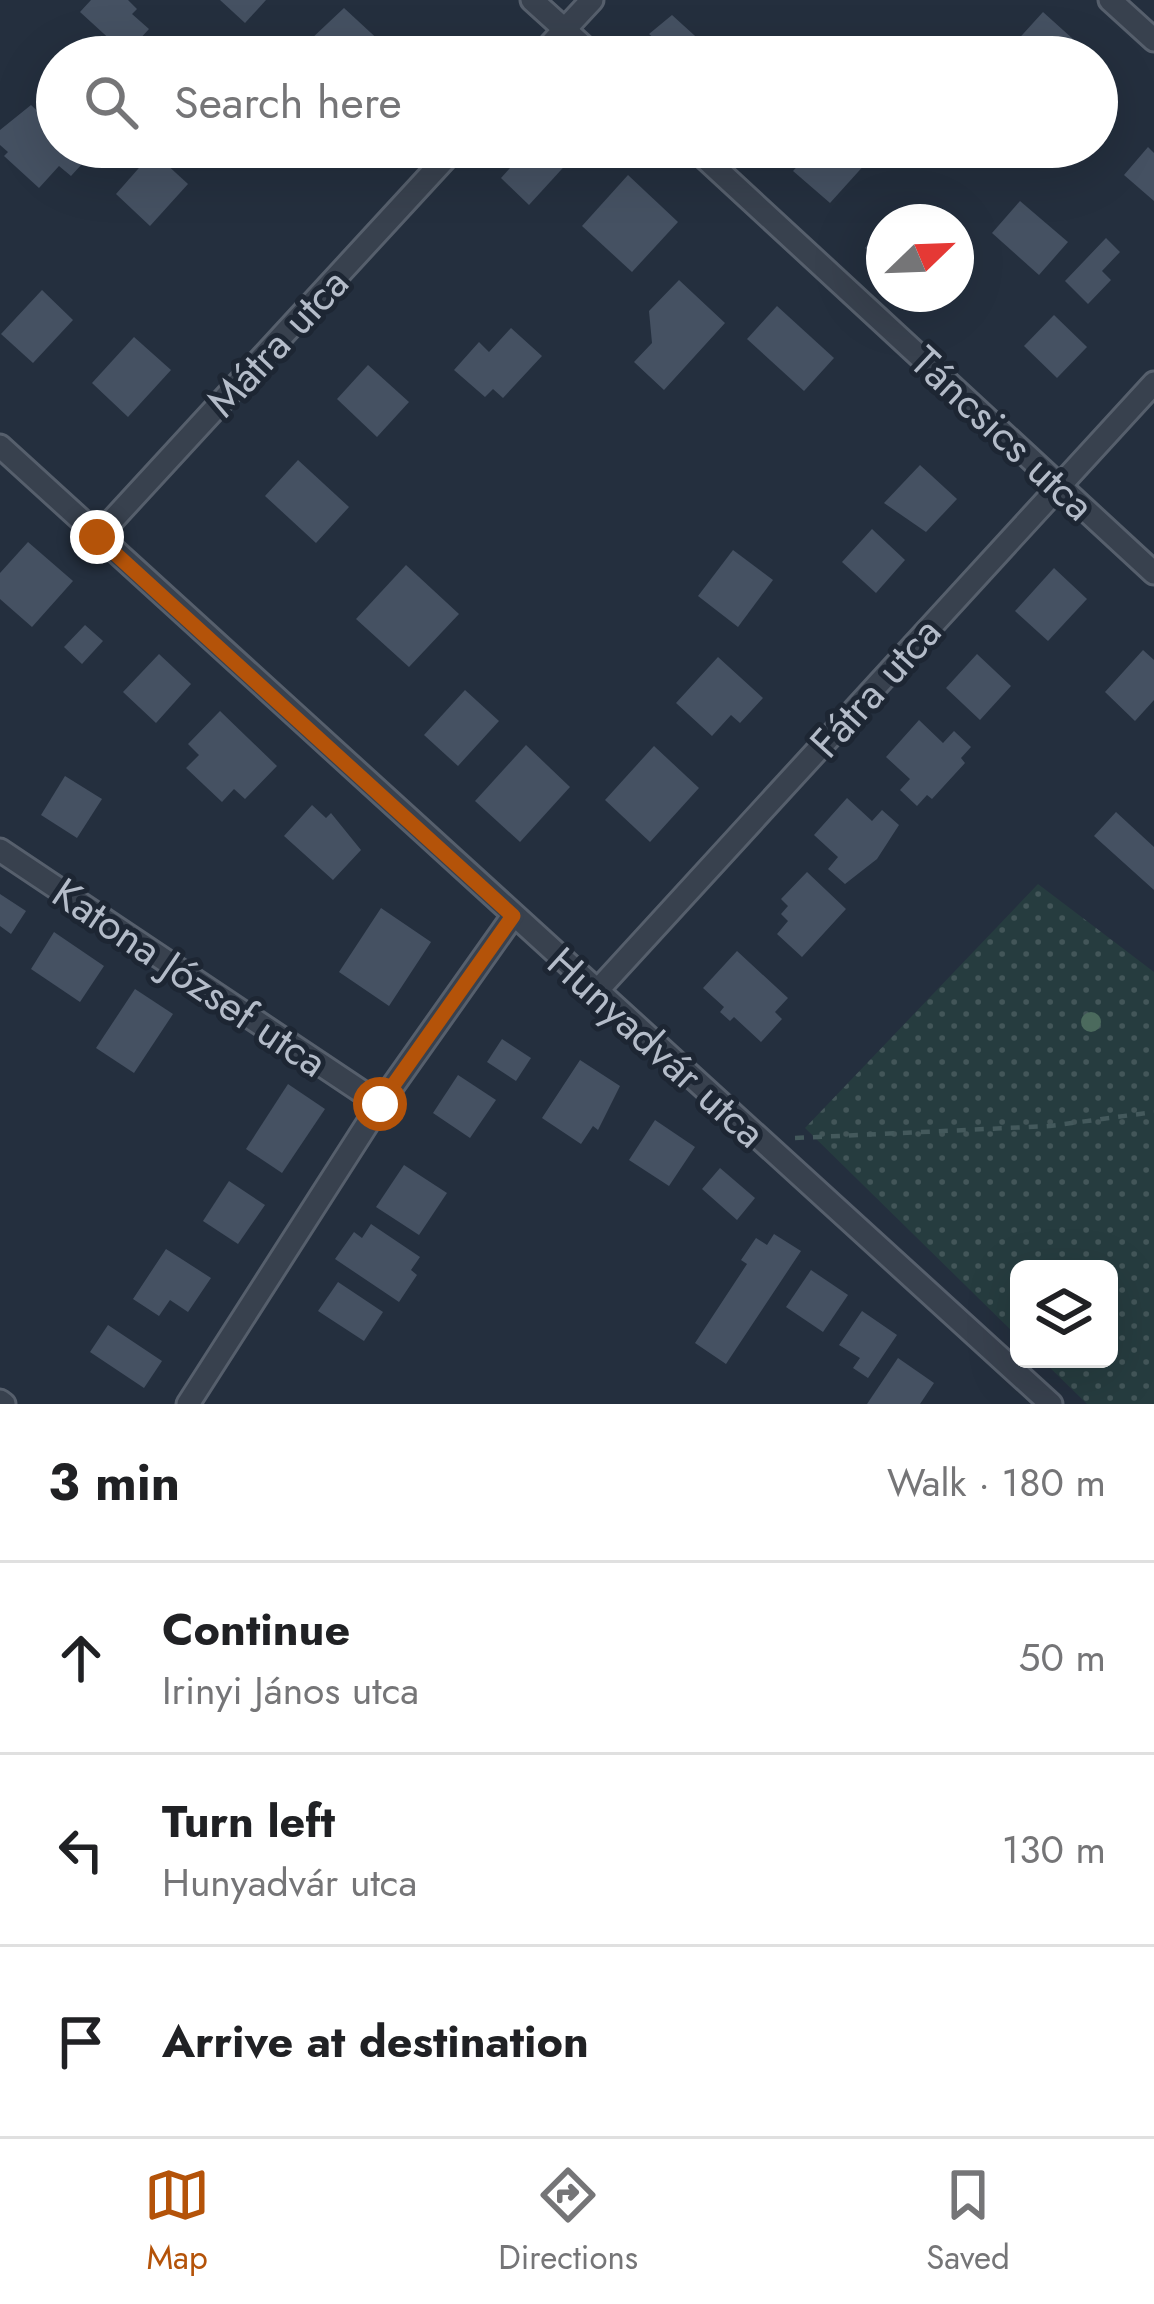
<!DOCTYPE html>
<meta charset="utf-8">
<style>
:root{--surface:#fff;--page:#f6f6f6;--text:#202124;--muted:#757577;--line:#e0e0e0;--accent:#b45309}
body{margin:0;font-family:Jost,sans-serif;background:var(--page);color:var(--text)}
.controls{position:absolute;right:36px;bottom:36px;display:grid;overflow:hidden;border-radius:18px;box-shadow:0 12px 48px #0002}
.controls button{width:108px;height:108px;display:grid;place-items:center;padding:0;border:0;border-bottom:3px solid var(--line);background:var(--surface);color:var(--text);font:60px sans-serif}
.compass{position:absolute;left:866px;top:204px;width:108px;height:108px;border-radius:50%;background:var(--surface);box-shadow:0 12px 48px #0002;rotate:67deg}
.stop{position:absolute;width:36px;height:36px;margin:-27px;border:9px solid #b45309;border-radius:50%;background:#fff}
.stop.end{background:#b45309;border-color:#fff;box-shadow:0 3px 12px #0008}
.list{margin:0;padding:0;list-style:none}
h2{display:flex;justify-content:space-between;align-items:center;height:156px;margin:0;padding:0 48px;font-size:51px}
h2 small{font-size:39px;font-weight:400;color:var(--muted)}
.list li{display:grid;grid-template-columns:78px 1fr auto;gap:36px;align-items:center;box-sizing:border-box;height:192px;padding:0 48px;border-top:3px solid var(--line)}
.list b{display:block;font-size:45px;white-space:nowrap}
.list p{margin:0;font-size:39px;white-space:nowrap;color:var(--muted)}
.list em{font-size:39px;font-style:normal;color:var(--muted)}
.icon{flex:none;width:66px;height:66px;fill:none;stroke:currentColor;stroke-width:2;stroke-linecap:round;stroke-linejoin:round}
.map{position:relative;flex:none;width:1154px;height:1404px;overflow:hidden}
.search{position:absolute;background:var(--surface);box-shadow:0 12px 48px #0002;left:36px;right:36px;top:36px;height:132px;display:flex;align-items:center;gap:30px;box-sizing:border-box;padding:0 42px;border-radius:66px;color:var(--muted);font-size:45px}
.sheet{height:732px;background:var(--surface)}
nav{display:flex;justify-content:space-around;align-items:center;box-sizing:border-box;height:168px;border-top:3px solid var(--line);background:var(--surface);font-size:33px;color:var(--muted)}
nav a{display:grid;justify-items:center;gap:6px}
nav .on{color:var(--accent)}
.map>svg:first-child{display:block}
.grass{fill:url(#grass-dots)}
.building{fill:#455162}
.lines{fill:none;stroke-linecap:round;stroke-linejoin:round}
.street-casing{stroke:#565f6c;stroke-width:27}
.path{stroke:#44595c;stroke-width:4.5;stroke-dasharray:9 9;stroke-linecap:butt}
.street{stroke:#38414e;stroke-width:21}
.tree{fill:#4b6a5d}
.route{stroke:#b45309;stroke-width:15}
.labels{text-anchor:middle;stroke-width:10;stroke-linejoin:round;paint-order:stroke}
.street-label{font-size:42px;fill:#b4bcc9;stroke:#1d2633}
</style>
<div class="map">
<svg width="1154" height="1404" viewBox="0 0 1154 1404">
<defs>
<pattern id="grass-dots" width="8" height="8" patternUnits="userSpaceOnUse" patternTransform="scale(3)"><rect width="8" height="8" fill="#263c3f"/><path d="M2 2h.1M6 6h.1" fill="none" stroke="#435659" stroke-width="1.8" stroke-linecap="round"/></pattern>
</defs>
<rect width="100%" height="100%" fill="#242f3e"/>
<!-- grass -->
<polygon class="grass" points="1038,884 1154,972 1154,1404 1087,1404 1041,1359 1109,1359 1109,1269 1019,1269 1019,1338 805,1128"/>
<!-- building -->
<g class="building">
<polygon points="91,0 128,0 137,9 132,14 149,29 126,54 80,12"/>
<polygon points="220,0 266,0 245,23"/>
<polygon points="344,8 397,57 292,57"/>
<polygon points="1043,12 1073,39 1094,57 1029,57 1014,44"/>
<polygon points="672,15 716,55 728,41 746,57 662,57 668,50 649,34"/>
<polygon points="31,105 49,122 57,121 57,147 86,147 92,153 71,176 59,166 39,188 4,156 8,152 0,145 0,130"/>
<polygon points="529,147 582,147 529,205 501,178"/>
<polygon points="815,147 850,147 867,162 830,203 793,171"/>
<polygon points="1148,147 1154,153 1154,201 1124,175"/>
<polygon points="153,152 188,184 150,226 116,194"/>
<polygon points="628,175 678,222 632,272 582,226"/>
<polygon points="1020,201 1068,242 1039,275 992,233"/>
<polygon points="884,227 884,265 865,248"/>
<polygon points="1106,238 1120,252 1102,271 1111,280 1088,304 1065,281"/>
<polygon points="679,280 725,323 664,390 634,362 652,343 649,311"/>
<polygon points="42,290 73,320 33,363 1,334"/>
<polygon points="777,306 834,358 804,391 747,339"/>
<polygon points="1054,315 1087,347 1057,378 1024,346"/>
<polygon points="511,328 542,356 503,398 493,389 485,397 454,370 479,342 489,352"/>
<polygon points="134,337 171,370 128,417 92,383"/>
<polygon points="368,365 409,402 377,437 337,399"/>
<polygon points="298,460 349,507 316,543 265,496"/>
<polygon points="920,465 957,499 926,532 884,503"/>
<polygon points="872,529 905,560 876,593 842,562"/>
<polygon points="28,542 73,581 32,627 0,599 0,573"/>
<polygon points="733,550 773,580 738,627 698,596"/>
<polygon points="406,565 459,614 409,667 356,619"/>
<polygon points="1054,568 1087,599 1048,641 1015,611"/>
<polygon points="85,625 103,641 82,664 64,647"/>
<polygon points="1143,650 1154,660 1154,700 1135,721 1105,692"/>
<polygon points="159,654 191,684 156,723 123,692"/>
<polygon points="977,654 1011,686 980,720 946,688"/>
<polygon points="718,657 763,698 740,723 731,715 712,736 676,703"/>
<polygon points="465,690 499,721 458,766 424,735"/>
<polygon points="220,711 277,766 245,799 234,789 222,802 186,768 199,755 188,744"/>
<polygon points="919,720 943,743 954,731 971,747 961,758 965,763 932,799 927,795 917,806 900,790 910,779 886,757"/>
<polygon points="526,745 570,787 520,842 475,801"/>
<polygon points="654,746 699,788 650,842 605,800"/>
<polygon points="65,776 102,799 77,838 41,815"/>
<polygon points="847,798 872,821 882,810 899,825 877,859 845,884 828,869 838,857 814,835"/>
<polygon points="312,805 326,818 331,813 361,850 333,880 284,836"/>
<polygon points="1116,812 1154,847 1154,890 1094,836"/>
<polygon points="807,872 846,909 802,957 777,934 788,921 781,914 788,906 781,899"/>
<polygon points="0,894 26,911 11,934 0,926"/>
<polygon points="381,908 431,942 389,1006 339,972"/>
<polygon points="54,932 104,966 80,1002 31,969"/>
<polygon points="737,951 788,998 775,1012 782,1019 761,1042 734,1017 730,1021 720,1012 724,1007 703,988"/>
<polygon points="135,989 173,1014 134,1073 96,1048"/>
<polygon points="502,1039 531,1058 516,1081 487,1062"/>
<polygon points="580,1060 620,1086 598,1130 593,1126 581,1144 542,1118"/>
<polygon points="458,1075 496,1100 470,1138 433,1113"/>
<polygon points="288,1084 325,1109 282,1173 246,1149"/>
<polygon points="655,1120 695,1147 669,1186 629,1160"/>
<polygon points="404,1165 447,1193 419,1235 376,1207"/>
<polygon points="720,1168 755,1198 737,1220 702,1189"/>
<polygon points="229,1181 265,1205 238,1244 203,1221"/>
<polygon points="371,1224 420,1257 411,1270 417,1275 399,1302 335,1259 354,1232 362,1238"/>
<polygon points="774,1234 801,1251 726,1364 695,1343 747,1264 741,1260 756,1238 767,1245"/>
<polygon points="166,1249 211,1278 188,1312 170,1300 159,1316 133,1299"/>
<polygon points="811,1270 848,1295 823,1332 786,1307"/>
<polygon points="338,1282 383,1312 364,1341 318,1311"/>
<polygon points="862,1311 897,1335 868,1378 853,1368 860,1358 839,1345"/>
<polygon points="108,1325 162,1361 144,1388 90,1352"/>
<polygon points="898,1358 934,1383 920,1404 867,1404"/>
</g>
<g class="lines">
<!-- street casing -->
<g class="street-casing">
<g id="street">
<polyline points="532,0 595,57"/>
<polyline points="1110,0 1154,40"/>
<polyline points="539,57 592,0"/>
<polyline points="693,147 1154,573"/>
<polyline points="0,446 1051,1404"/>
<polyline points="97,537 456,147"/>
<polyline points="0,850 380,1104"/>
<polyline points="596,992 1154,383"/>
<polyline points="0,1401 4,1404"/>
<polyline points="188,1404 380,1104 513,916"/>
</g>
</g>
<!-- path -->
<polyline class="path" points="795,1138 1050,1126 1154,1112"/>
<!-- street -->
<use href="#street" class="street"/>
</g>
<!-- trees -->
<circle class="tree" cx="1091" cy="1022" r="10"/>
<g class="lines">
<!-- route -->
<polyline class="route" points="97,537 513,916 380,1104"/>
</g>
<g class="labels">
<!-- street labels -->
<g class="street-label">
<text transform="translate(277 342) rotate(-47)" y="15">Mátra utca</text>
<text transform="translate(1003 433) rotate(43)" y="15">Táncsics utca</text>
<text transform="translate(875 687) rotate(-48)" y="15">Fátra utca</text>
<text transform="translate(190 977) rotate(34)" y="15">Katona József utca</text>
<text transform="translate(657 1047) rotate(42)" y="15">Hunyadvár utca</text>
</g>
</g>
</svg>
<div class="controls">
<button><svg class="icon" aria-label="layers" viewBox="0 0 24 24"><path d="M12 4l9 5-9 5-9-5zM3 14l9 5 9-5"/></svg></button>
</div>
<svg class="compass" viewBox="-18 -18 36 36"><path d="M0-13l5 13h-10z" fill="#e53935"/><path d="M0 13l5-13h-10z" fill="#757577"/></svg>
<div class="stop" style="left:380px;top:1104px"></div>
<div class="stop end" style="left:97px;top:537px"></div>
<div class="search"><svg class="icon" aria-label="search" viewBox="0 0 24 24"><circle cx="10" cy="10" r="6"/><path d="M15 15l6 6"/></svg>Search here</div>
</div>
<section class="sheet">
<h2>3 min<small>Walk · 180 m</small></h2>
<ul class="list">
<li><svg class="icon" aria-label="ahead" viewBox="0 0 24 24"><path d="M12 20V5M6 11l6-6 6 6"/></svg><div><b>Continue</b><p>Irinyi János utca</p></div><em>50 m</em></li>
<li><svg class="icon" aria-label="left" viewBox="0 0 24 24"><path d="M17 20v-9H6M10 6l-5 5 5 5"/></svg><div><b>Turn left</b><p>Hunyadvár utca</p></div><em>130 m</em></li>
<li><svg class="icon" aria-label="arrive" viewBox="0 0 24 24"><path d="M6 21V4h12l-3 4 3 4H6"/></svg><div><b>Arrive at destination</b></div></li>
</ul>
</section>
<nav>
<a class="on"><svg class="icon" aria-label="map" viewBox="0 0 24 24"><path d="M3 6l6-2 6 2 6-2v14l-6 2-6-2-6 2zM9 4v14M15 6v14"/></svg>Map</a>
<a><svg class="icon" aria-label="directions" viewBox="0 0 24 24"><path d="M12 3l9 9-9 9-9-9zM9 14v-3h6M13 9l2 2-2 2"/></svg>Directions</a>
<a><svg class="icon" aria-label="saved" viewBox="0 0 24 24"><path d="M7 4h10v16l-5-4-5 4z"/></svg>Saved</a>
</nav>
